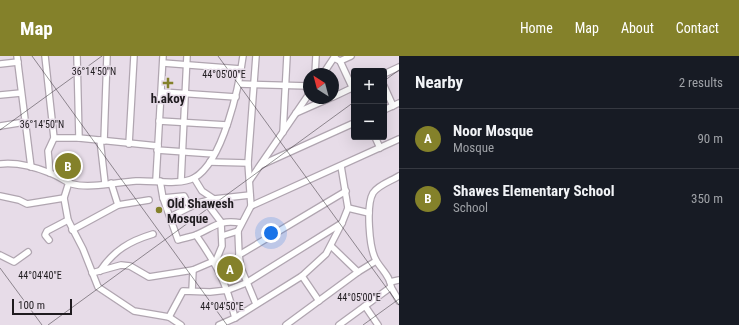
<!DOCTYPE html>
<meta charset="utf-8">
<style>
:root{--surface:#171b24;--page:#242831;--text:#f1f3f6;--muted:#9ea1a6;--line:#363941;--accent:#84812a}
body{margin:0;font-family:"Roboto Condensed",sans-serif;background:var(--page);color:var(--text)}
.controls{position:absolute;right:12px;top:12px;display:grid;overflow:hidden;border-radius:4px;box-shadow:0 4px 16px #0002}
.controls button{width:36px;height:36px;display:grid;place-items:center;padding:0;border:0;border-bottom:1px solid var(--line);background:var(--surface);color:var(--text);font:20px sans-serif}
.compass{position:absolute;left:303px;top:12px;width:36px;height:36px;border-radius:50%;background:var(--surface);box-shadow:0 4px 16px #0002;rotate:324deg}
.scale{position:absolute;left:12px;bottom:10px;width:60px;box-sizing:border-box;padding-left:4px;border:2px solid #1f1b1f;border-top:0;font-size:11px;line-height:14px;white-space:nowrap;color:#1f1b1f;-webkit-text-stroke:3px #e7dce8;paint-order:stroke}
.you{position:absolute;left:271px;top:177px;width:14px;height:14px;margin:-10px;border:3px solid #fff;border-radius:50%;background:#1a73e8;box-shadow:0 0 0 6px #1a73e833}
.badge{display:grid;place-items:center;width:26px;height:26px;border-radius:50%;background:var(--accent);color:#fff;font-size:13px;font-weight:700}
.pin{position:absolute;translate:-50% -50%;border:2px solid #fff;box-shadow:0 1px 4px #0006}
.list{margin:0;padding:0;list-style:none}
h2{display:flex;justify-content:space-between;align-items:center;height:52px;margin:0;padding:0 16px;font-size:17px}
h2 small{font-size:13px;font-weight:400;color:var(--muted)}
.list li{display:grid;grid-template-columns:26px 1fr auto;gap:12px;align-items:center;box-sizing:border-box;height:60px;padding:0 16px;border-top:1px solid var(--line)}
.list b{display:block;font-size:15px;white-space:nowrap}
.list p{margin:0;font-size:13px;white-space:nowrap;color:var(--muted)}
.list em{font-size:13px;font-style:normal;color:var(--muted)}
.map{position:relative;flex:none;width:399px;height:269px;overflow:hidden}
header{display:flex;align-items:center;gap:24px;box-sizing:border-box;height:56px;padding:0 20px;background:var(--accent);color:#fff}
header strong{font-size:19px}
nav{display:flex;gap:22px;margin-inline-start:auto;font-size:14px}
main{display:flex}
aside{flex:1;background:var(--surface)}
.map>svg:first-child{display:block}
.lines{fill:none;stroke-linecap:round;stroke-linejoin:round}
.minor-casing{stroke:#b0a5b0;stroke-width:8}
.minor{stroke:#fff;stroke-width:5.5}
.ticks{fill:none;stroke:#1f1b1f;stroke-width:1;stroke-opacity:0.45}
.poi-dot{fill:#84812a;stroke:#e7dce8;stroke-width:1.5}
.labels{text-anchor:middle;stroke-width:3;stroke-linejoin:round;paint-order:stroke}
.poi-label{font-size:13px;font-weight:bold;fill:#1f1b1f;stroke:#e7dce8}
.ticks-label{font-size:10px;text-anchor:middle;fill:#1f1b1f;stroke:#e7dce8;stroke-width:3;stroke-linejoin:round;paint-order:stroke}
</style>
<header>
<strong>Map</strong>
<nav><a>Home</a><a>Map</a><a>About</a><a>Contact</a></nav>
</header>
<main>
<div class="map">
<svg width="399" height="269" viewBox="0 0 399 269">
<rect width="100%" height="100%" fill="#e7dce8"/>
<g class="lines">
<!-- minor casing -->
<g class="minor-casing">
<g id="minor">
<polyline points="17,0 31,111"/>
<polyline points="45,0 54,82 48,95 50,117"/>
<polyline points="77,0 79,82"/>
<polyline points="334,2 340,5 354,35"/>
<polyline points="340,5 351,0"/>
<polyline points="163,7 241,13"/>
<polyline points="0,8 18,6"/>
<polyline points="315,18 316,0"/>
<polyline points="323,18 335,0"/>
<polyline points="384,18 399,11"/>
<polyline points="239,28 309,30"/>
<polyline points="384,30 393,50"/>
<polyline points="162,36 236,41"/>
<polyline points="0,39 21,37"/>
<polyline points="333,41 354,31"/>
<polyline points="384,54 399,47"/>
<polyline points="296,57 330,42"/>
<polyline points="159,65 227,69"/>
<polyline points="0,70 25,66"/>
<polyline points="283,76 287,0"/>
<polyline points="375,81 380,92"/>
<polyline points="54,82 79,82 158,90"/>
<polyline points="100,84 105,127"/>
<polyline points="104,85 107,0"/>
<polyline points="129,88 134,0"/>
<polyline points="157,94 214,98"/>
<polyline points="210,106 248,107"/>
<path d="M0,108C17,106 35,111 50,117C58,120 65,125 72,128C90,133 118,126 136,125C154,124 178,130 194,122C223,106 239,31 243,0"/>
<polyline points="261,109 354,67"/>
<polyline points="194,122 202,135 214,143"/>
<polyline points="156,124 163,0"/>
<polyline points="250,124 309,38"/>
<path d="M160,125L163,142L178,184C184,182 190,181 196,179C214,171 220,163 241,167"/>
<polyline points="181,125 187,0"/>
<polyline points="69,126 64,142 68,164 83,193 98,231 134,255 169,261 181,269"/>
<polyline points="111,127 118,149"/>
<polyline points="0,140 19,144 27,148 64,142"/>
<polyline points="163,142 184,140 190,151"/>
<polyline points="206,146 221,166 222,190 215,207"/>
<polyline points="251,150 248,107 256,0"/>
<polyline points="348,152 369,157"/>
<polyline points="170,161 198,147 214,143 250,139"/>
<polyline points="72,174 118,149 149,144"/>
<path d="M196,179C217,209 226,226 235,262"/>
<polyline points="222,180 238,175"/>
<polyline points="49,184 45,179 47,175 68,164"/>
<polyline points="331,190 358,216"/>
<polyline points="0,199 14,206 28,196"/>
<polyline points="239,199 346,135"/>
<path d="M100,215C114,194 130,185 153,178"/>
<polyline points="92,217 121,209 130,210 149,221 193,214 214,205"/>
<polyline points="302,220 319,245"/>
<polyline points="390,226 399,224"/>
<polyline points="391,231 399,245"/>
<polyline points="192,235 193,214"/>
<polyline points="256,248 241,212 239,199 238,175 251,150 399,83"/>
<polyline points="365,250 378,269"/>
<polyline points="169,261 183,235 210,236 228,234 246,227 342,167"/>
<polyline points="219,269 235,262 302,220 326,198 342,167 348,152 341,110"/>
<polyline points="286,269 358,216 376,205"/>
<path d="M339,269L391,231C391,221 380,212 376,204C369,192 366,149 373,137C378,129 391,125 399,120"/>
</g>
</g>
<!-- minor -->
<use href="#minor" class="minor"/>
</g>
<!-- ticks -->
<path class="ticks" d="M32,0L227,269M218,0L399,249M384,25L399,14M0,74L102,0M0,212L42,269M48,269L354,46M363,269L399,243"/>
<!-- markers -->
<g class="poi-dot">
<path d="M166 21h4v4h4v4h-4v4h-4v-4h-4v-4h4z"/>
<circle cx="159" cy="154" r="4"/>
</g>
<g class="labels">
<!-- poi labels -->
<g class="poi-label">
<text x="168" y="47">h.akoy</text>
<text x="167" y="152" text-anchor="start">Old Shawesh<tspan x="167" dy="15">Mosque</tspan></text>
</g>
</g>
<g class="ticks-label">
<text x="94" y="19">36°14'50"N</text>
<text x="224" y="22">44°05'00"E</text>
<text x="42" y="72">36°14'50"N</text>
<text x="40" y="223">44°04'40"E</text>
<text x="359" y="245">44°05'00"E</text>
<text x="222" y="254">44°04'50"E</text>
</g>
</svg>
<div class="controls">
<button>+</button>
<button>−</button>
</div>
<svg class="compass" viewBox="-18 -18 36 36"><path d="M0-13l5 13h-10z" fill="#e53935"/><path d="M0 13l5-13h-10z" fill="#9ea1a6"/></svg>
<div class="scale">100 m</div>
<div class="you"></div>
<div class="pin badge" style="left:230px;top:213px">A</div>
<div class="pin badge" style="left:68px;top:110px">B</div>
</div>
<aside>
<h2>Nearby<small>2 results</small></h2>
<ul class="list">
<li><span class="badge">A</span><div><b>Noor Mosque</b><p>Mosque</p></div><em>90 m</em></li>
<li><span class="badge">B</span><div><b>Shawes Elementary School</b><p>School</p></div><em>350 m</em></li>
</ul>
</aside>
</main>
